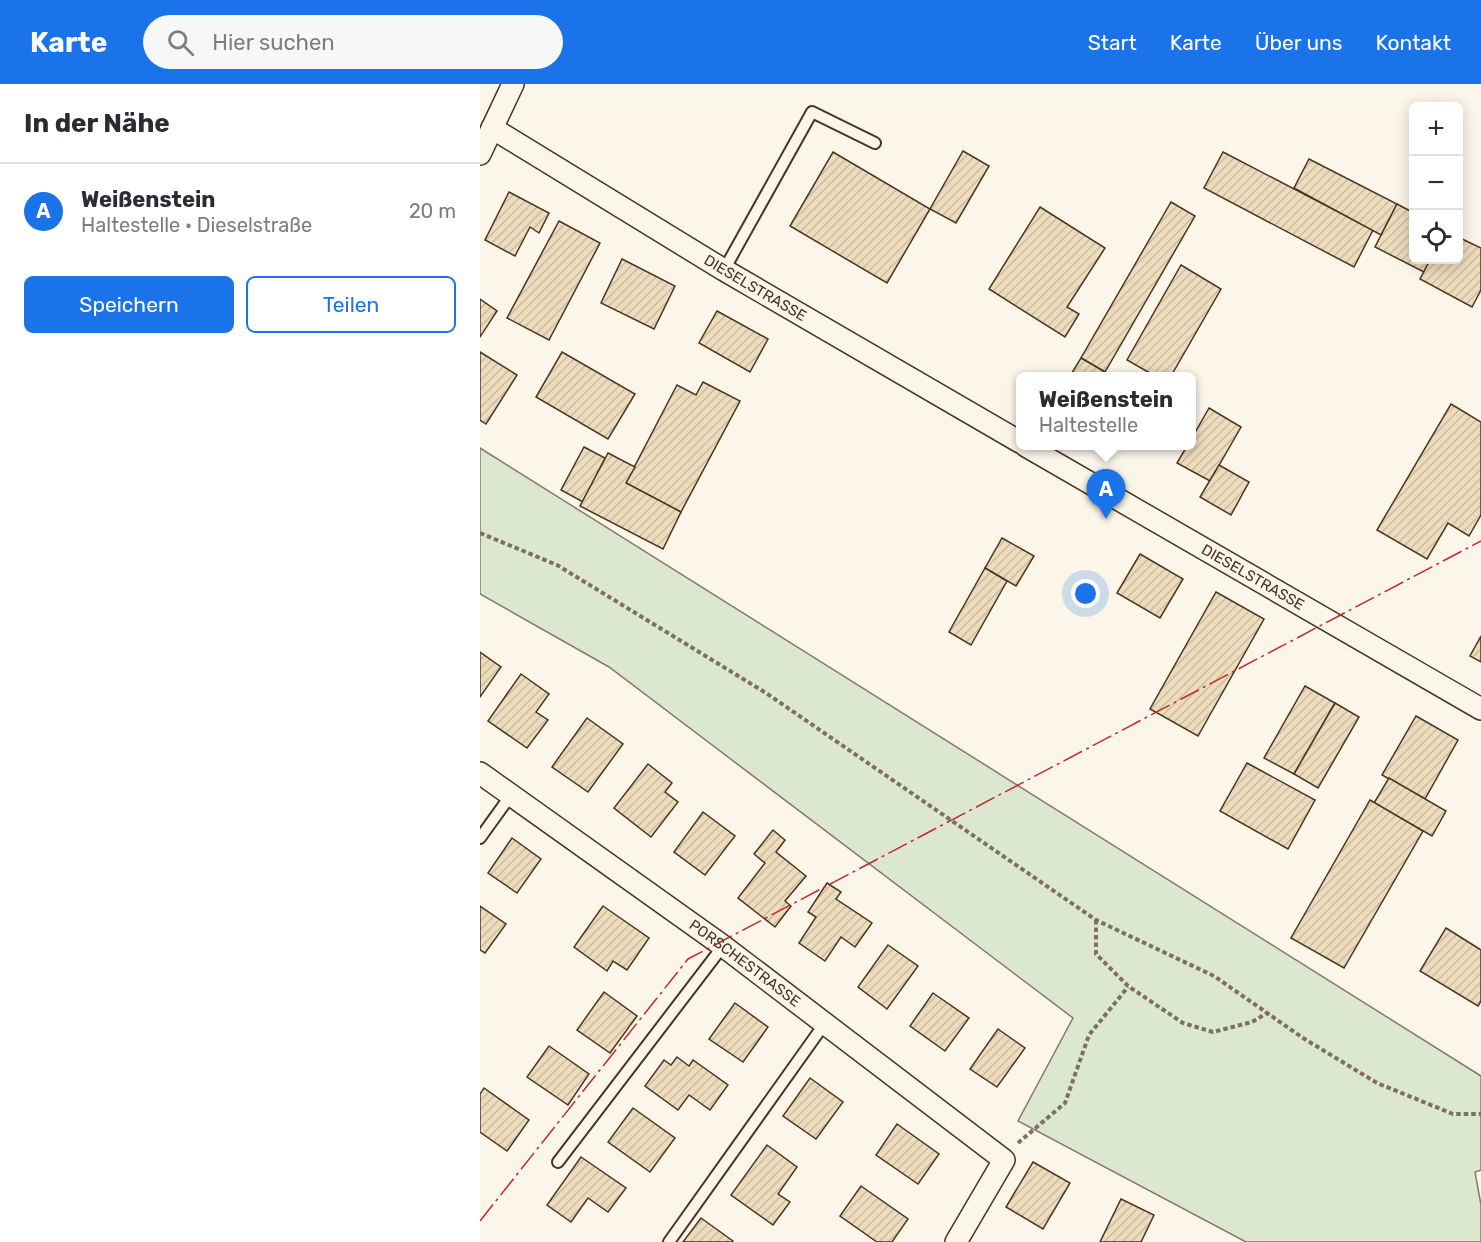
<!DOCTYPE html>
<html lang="de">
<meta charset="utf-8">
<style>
:root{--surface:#fff;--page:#f7f7f7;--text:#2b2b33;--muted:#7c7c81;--line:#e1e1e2;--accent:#1a73e8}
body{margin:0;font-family:Rubik,sans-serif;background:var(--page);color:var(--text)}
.controls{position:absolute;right:18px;top:18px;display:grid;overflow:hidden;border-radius:9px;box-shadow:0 3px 15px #0003}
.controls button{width:54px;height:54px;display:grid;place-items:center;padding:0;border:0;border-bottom:2px solid var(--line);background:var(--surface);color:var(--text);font:30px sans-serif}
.you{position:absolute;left:606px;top:510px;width:21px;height:21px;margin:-15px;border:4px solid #fff;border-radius:50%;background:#1a73e8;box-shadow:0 0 0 9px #1a73e833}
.badge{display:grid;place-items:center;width:39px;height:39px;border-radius:50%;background:var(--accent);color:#fff;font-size:20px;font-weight:700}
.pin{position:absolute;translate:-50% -50px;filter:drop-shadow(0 2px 3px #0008)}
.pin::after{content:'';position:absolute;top:32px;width:21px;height:18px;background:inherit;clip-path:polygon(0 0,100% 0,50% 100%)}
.popup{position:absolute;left:536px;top:288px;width:180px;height:78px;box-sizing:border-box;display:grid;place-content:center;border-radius:9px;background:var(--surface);filter:drop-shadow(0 2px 4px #0005);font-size:20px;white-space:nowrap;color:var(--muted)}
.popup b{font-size:22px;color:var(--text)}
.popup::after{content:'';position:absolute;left:50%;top:100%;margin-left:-12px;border:12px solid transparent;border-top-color:var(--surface)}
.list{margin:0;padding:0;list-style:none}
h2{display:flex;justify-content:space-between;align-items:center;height:78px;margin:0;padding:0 24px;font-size:26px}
h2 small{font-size:20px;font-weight:400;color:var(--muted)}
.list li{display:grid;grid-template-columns:39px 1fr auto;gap:18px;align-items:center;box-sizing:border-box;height:96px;padding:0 24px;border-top:2px solid var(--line)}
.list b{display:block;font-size:22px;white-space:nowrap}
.list p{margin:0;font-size:20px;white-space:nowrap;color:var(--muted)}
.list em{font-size:20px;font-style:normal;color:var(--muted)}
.actions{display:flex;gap:12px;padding:18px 24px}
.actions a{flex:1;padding:14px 0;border:2px solid var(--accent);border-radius:9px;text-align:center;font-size:21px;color:var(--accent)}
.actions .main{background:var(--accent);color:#fff}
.icon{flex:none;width:33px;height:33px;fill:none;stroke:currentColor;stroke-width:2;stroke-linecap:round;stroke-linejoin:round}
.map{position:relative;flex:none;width:1001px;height:1158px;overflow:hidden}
header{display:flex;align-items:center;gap:36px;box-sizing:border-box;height:84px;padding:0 30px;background:var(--accent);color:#fff}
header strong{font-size:28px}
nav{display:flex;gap:33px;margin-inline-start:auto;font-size:21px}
.search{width:420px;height:54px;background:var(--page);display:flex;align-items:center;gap:15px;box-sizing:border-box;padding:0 21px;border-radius:33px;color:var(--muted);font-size:22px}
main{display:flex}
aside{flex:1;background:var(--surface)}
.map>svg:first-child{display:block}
.park{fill:#dce7d0;stroke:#887966;stroke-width:1.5}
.building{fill:url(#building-hatch);stroke:#4a3520;stroke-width:1.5}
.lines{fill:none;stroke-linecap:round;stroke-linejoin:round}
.service-casing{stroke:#4a3520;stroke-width:14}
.minor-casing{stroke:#4a3520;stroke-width:24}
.path{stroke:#7f6f5c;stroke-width:4;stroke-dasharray:4.5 3;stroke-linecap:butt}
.service{stroke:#fbf6e9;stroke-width:10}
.minor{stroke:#fbf6e9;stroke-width:21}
.power{stroke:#c62828;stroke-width:1.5;stroke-dasharray:21 4.5 3 4.5;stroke-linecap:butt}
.labels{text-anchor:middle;stroke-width:4.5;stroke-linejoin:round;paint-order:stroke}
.street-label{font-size:15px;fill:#4a3520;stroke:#fbf6e9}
</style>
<header>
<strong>Karte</strong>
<div class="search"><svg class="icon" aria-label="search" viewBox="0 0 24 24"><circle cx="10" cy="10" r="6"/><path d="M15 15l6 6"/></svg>Hier suchen</div>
<nav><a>Start</a><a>Karte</a><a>Über uns</a><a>Kontakt</a></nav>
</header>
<main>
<aside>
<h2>In der Nähe<small></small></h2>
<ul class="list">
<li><span class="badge">A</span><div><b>Weißenstein</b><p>Haltestelle · Dieselstraße</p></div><em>20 m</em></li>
</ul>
<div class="actions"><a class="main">Speichern</a><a>Teilen</a></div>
</aside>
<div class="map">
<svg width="1001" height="1158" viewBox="0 0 1001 1158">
<defs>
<pattern id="building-hatch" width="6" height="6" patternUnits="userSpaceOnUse" patternTransform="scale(1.5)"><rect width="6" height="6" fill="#ecdcbc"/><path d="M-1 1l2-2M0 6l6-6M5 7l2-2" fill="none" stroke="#ccbda1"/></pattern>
</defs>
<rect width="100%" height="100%" fill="#fbf6e9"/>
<!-- park -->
<polygon class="park" points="0,364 1001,992 1001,1086 995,1088 1001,1121 1001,1158 766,1158 538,1037 593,934 129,583 0,510"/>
<!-- building -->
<g class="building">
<polygon points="483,67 509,82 476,139 450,125"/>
<polygon points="353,68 450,125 407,199 310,142"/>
<polygon points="743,68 893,146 874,183 724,104"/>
<polygon points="829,75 917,120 901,151 814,104"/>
<polygon points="29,108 69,129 59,149 50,143 35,172 5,156"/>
<polygon points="691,118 715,132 625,288 601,274"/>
<polygon points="917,120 934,129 934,176 950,176 944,188 895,163"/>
<polygon points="560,123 625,164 587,223 599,230 585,253 509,205"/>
<polygon points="79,137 120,159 69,256 27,234"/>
<polygon points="978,153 1001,164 1001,206 992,223 940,195 950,176 978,176"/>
<polygon points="142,175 195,202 174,245 121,219"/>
<polygon points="701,181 741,205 691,292 675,292 647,276"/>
<polygon points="0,215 17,227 0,253"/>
<polygon points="237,227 288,255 270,288 219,259"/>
<polygon points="0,268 37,291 6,340 0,336"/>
<polygon points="82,268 155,310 128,355 56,313"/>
<polygon points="601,274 625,288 622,292 590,292"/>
<polygon points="223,298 260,317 201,428 146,399 197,301 216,311"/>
<polygon points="971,320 1001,338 1001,431 989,452 968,439 947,475 897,446"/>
<polygon points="729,324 761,343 730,397 697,379 707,362 712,362 712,354"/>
<polygon points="104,363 125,374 103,418 81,406"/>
<polygon points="128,369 155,383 146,399 201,428 183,465 100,422"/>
<polygon points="739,381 769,398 751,431 720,413"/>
<polygon points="522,454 554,472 536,502 505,484"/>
<polygon points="660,470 703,495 680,534 637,509"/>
<polygon points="505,484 527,497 491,561 469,548"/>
<polygon points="736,508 784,535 718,652 670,625"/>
<polygon points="1001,552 1001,578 990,572"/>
<polygon points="0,568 21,583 0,613"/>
<polygon points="41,590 69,610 56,628 68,636 47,664 8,637"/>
<polygon points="825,602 855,619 814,690 784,674"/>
<polygon points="855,619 879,633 838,704 814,690"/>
<polygon points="936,632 978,656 945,715 902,691"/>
<polygon points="107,634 143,660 108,708 72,683"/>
<polygon points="767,679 835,716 808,765 740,727"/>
<polygon points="168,680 192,699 185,708 198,718 171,753 134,724"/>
<polygon points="909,694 966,727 952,752 894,719"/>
<polygon points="890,716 943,747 864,884 811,854"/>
<polygon points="223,728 255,752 225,791 194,768"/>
<polygon points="293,746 305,756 296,768 326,792 305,817 311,822 295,843 258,814 285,779 274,770"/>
<polygon points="32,754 61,775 37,809 8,789"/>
<polygon points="347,799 361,808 356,815 392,839 375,863 361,853 345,877 319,859 336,833 328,828"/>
<polygon points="0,822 26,840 5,869 0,866"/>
<polygon points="123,822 169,854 147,886 133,877 127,887 94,863"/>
<polygon points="966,844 1001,866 1001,917 998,922 940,887"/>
<polygon points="408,861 438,882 407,925 378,903"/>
<polygon points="124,908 157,932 130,969 97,946"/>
<polygon points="453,909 489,934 465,967 430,942"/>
<polygon points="255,919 288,943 263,978 229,955"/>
<polygon points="518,945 545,964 517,1003 490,985"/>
<polygon points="69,962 109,990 88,1021 47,993"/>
<polygon points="197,973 209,982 213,976 248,1001 230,1026 209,1011 198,1026 165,1002 184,976 191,981"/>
<polygon points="330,994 363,1018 336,1055 303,1032"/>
<polygon points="4,1004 49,1036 27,1067 0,1048 0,1010"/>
<polygon points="153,1024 195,1054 170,1088 128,1058"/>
<polygon points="417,1040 459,1070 438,1100 396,1071"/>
<polygon points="287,1061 317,1083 298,1110 310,1118 293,1141 251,1111"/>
<polygon points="101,1073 146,1104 128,1128 108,1114 91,1138 67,1121"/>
<polygon points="553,1078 590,1099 563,1145 526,1123"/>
<polygon points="381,1102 428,1135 412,1158 397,1158 360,1132"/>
<polygon points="641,1115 674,1131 661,1158 620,1158"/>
<polygon points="221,1134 253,1157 252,1158 203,1158"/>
</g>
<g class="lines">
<!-- service casing -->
<g class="service-casing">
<g id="service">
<polyline points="244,186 332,28 395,59"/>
<polyline points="0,754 31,711"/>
<polyline points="78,1078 243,862"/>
<polyline points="189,1158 345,939"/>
</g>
</g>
<!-- minor casing -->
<g class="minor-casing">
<g id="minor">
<path id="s1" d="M12,44L244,186L540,358"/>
<polyline points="0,70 33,0"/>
<path id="s2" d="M546,362L1001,625"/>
<path id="s3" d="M0,689L243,862L524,1076L476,1158"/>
</g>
</g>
<!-- path -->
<g class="path">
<polyline points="0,449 77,481 286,609 616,836 734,892 823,954 897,999 973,1030 1001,1030"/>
<polyline points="616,836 616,870 648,902 703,939 733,948 772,938 787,929"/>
<polyline points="538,1059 585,1019 609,951 648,903"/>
</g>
<!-- service -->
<use href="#service" class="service"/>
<!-- minor -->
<use href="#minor" class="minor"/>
<!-- power -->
<polyline class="power" points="0,1137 208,875 1001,457"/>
</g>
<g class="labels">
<!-- street labels -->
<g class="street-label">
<text dy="5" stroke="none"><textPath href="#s1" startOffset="308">DIESELSTRASSE</textPath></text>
<text dy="5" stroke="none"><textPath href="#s2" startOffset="262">DIESELSTRASSE</textPath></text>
<text dy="5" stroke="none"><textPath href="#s3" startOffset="326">PORSCHESTRASSE</textPath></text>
</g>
</g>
</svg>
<div class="controls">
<button>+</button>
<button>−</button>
<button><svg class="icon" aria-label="locate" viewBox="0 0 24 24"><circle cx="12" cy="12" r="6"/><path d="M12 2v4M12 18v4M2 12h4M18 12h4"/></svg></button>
</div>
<div class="you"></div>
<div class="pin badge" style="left:626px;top:435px">A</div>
<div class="popup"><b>Weißenstein</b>Haltestelle</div>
</div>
</main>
